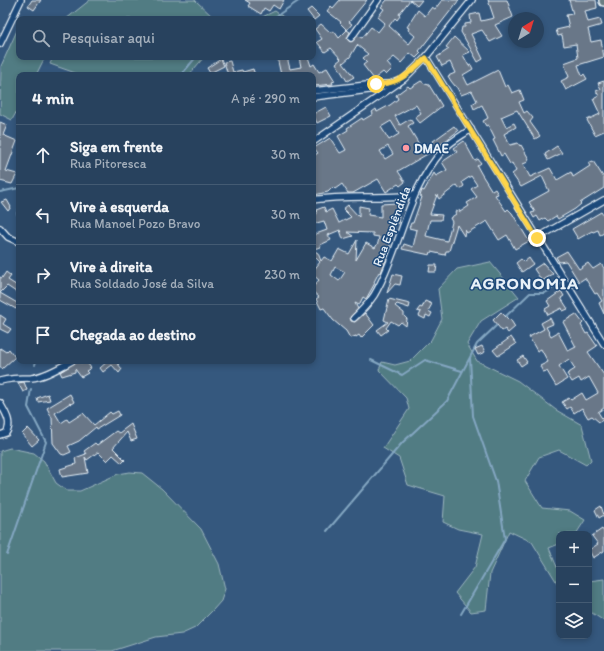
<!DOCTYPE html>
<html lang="pt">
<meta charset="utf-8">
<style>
:root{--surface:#28425e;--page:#304964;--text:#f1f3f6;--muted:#a5b0bc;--line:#445b73}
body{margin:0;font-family:Itim,sans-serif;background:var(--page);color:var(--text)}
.controls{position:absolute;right:12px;bottom:12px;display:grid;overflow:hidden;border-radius:8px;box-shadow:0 2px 6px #0003}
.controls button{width:36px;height:36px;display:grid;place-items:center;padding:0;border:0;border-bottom:1px solid var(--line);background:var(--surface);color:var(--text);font:20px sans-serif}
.compass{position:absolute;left:508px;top:12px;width:36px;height:36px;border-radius:50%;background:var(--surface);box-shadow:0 2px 6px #0003;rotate:38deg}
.stop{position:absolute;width:12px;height:12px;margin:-9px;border:3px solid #ffd54a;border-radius:50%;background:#fff}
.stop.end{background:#ffd54a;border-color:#fff;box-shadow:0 1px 4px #0008}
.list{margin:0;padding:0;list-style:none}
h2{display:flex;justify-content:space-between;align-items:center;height:52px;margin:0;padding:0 16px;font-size:17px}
h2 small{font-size:13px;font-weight:400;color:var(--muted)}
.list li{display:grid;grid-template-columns:26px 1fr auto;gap:12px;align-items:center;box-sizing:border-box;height:60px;padding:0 16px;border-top:1px solid var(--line)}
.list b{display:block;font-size:15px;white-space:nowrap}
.list p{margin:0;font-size:13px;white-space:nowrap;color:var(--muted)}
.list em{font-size:13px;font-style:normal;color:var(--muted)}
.icon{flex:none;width:22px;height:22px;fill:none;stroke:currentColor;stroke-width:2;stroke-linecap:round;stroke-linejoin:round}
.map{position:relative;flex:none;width:604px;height:651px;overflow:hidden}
.search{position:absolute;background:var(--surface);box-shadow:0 2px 6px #0003;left:16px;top:16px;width:300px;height:44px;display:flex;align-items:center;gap:10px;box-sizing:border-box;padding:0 14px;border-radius:8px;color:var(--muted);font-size:15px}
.panel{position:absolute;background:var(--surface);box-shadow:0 2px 6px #0003;left:16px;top:72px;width:300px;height:292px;border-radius:8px}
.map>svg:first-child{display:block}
.green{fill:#517b83;stroke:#9cb6be}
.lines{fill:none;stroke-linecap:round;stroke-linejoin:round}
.stream{stroke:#84a7c2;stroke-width:2}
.building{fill:#697788;stroke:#e8f1f8;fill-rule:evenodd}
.minor-casing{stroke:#e8f1f8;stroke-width:8}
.primary-casing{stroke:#e8f1f8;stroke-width:12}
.minor{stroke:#1f4a7a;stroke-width:5.5}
.primary{stroke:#6b7e84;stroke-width:9}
.route{stroke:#ffd54a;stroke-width:5}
.poi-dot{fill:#ff9aa2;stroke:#1f4a7a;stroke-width:1.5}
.labels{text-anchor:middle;stroke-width:3;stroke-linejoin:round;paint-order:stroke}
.poi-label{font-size:13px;font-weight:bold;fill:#e8f1f8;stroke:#1f4a7a;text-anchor:start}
.street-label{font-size:13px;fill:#e8f1f8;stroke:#1f4a7a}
.district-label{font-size:17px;font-weight:bold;letter-spacing:1px;fill:#e8f1f8;stroke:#1f4a7a}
</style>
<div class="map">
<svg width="604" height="651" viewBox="0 0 604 651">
<rect width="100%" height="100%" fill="#35587e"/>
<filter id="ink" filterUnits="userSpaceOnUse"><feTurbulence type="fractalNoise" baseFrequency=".025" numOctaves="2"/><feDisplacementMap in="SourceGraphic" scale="8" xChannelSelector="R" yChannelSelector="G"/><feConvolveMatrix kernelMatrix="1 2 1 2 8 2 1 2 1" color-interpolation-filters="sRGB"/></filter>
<g filter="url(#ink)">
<!-- green -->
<g class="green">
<polygon points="90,0 195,0 215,19 66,19"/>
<polygon points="275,11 286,19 258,19"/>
<polygon points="19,26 19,57 45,57 36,75 19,75 19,107 12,120 0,114 1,66"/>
<polygon points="53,57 204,57 189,75 81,75 50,64"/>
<polygon points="490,262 519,297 481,321 467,344 477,361 518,381 556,410 582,425 591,460 586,465 559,450 539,457 525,481 542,508 570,511 585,520 576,534 559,534 559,544 549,548 559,572 559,586 532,542 509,531 490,573 486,610 471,612 455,593 475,567 483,534 458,529 443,522 445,496 408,485 399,458 383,448 409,409 406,398 379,370 382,362 395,365 410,361 431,340 442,319 438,289 457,269"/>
<polygon points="10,448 34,453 44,461 56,483 67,491 80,491 118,474 130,472 142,473 162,489 201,529 219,564 225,589 221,601 213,610 195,628 182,634 156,637 112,651 0,651 0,451"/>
<polygon points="604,579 604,621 589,611 589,581"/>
</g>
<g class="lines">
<!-- stream -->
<g class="stream">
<polyline points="272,19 300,0"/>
<polyline points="181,75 196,57"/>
<polyline points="0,192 19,188"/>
<polyline points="19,209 17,213 19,219"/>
<polyline points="504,318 530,293 545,293 560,284"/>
<polyline points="371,360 402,375 425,360 462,371"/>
<polyline points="35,365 36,361"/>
<polyline points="327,531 402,443 447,401 477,344 498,324"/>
<polyline points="7,555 46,442 28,407 31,389"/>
<polyline points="461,614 505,539 496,481 473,416 470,358"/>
</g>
</g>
<!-- building -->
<g class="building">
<polygon points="32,0 41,0 34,10 28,6"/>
<polygon points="245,0 284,0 279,9 273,5 269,11 264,8 261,14 248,6 250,3"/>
<polygon points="340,0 367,0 349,22 352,24 347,30 340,23 341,22 327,11 331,6 333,8"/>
<polygon points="387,0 422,0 417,6 410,0 399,14 400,16 397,20 395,18 389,26 409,44 415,36 408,30 409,28 407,27 418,10 425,16 432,7 435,9 442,0 459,0 419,51 421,53 416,58 410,53 401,63 394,57 387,63 392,69 386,75 383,72 374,79 363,65 367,62 363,58 368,54 357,45 350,57 343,63 354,77 347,81 336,63 341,59 331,48 325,52 317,42 322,39 315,29 321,24 330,32 334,31 339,38 347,30 350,32 347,39 350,42 358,36 362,38 371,27 378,32 385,23 378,17 384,9 381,7"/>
<polygon points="488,0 507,0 513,17 495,25 502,36 490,42 482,30 471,34 483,59 478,62 461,32 462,27 465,27 465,24 471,23 470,15 479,13 481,21 494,18"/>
<polygon points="569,0 596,0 597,8 585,11 588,22 600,19 602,25 588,29 591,42 601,40 604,57 578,65 582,76 584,74 587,79 566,90 561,81 569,77 564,63 578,58 576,44 564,46 562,35 558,36 556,30 569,27 566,15 573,14"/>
<polygon points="311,8 319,16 314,20 307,11"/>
<polygon points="454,37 470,52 463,55 469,66 471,65 473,69 463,75 468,85 498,70 505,87 508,85 512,93 520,90 524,100 519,102 524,113 527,111 533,118 530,122 540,136 535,139 517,110 501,117 506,127 514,123 516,127 504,134 510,145 518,143 520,146 521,145 529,159 527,160 528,162 523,164 530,177 550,168 557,180 571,172 573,177 590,166 588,163 593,161 604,178 604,188 580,203 581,204 575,209 558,219 556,216 548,221 545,218 540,221 537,216 534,218 531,213 535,212 529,202 549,191 542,176 521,187 512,174 516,171 512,163 510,164 504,154 501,156 493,140 495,139 488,125 486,126 483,121 488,118 482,105 474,109 472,104 477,101 472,91 461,95 456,86 455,86 451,81 448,76 455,73 450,62 442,66 437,57 449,49 446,47"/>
<polygon points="277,57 287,57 290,69 301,67 299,57 308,57 311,66 314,64 319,72 327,68 335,81 332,82 333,84 313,86 313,75 281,75"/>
<polygon points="221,59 224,66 210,73 207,68"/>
<polygon points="230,61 233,72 242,70 243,72 253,69 255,75 228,75 224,62"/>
<path d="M421,81L425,84L429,85L442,106L420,123L415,117L421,113L416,105L395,116L400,125L410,119L413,123L408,126L422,149L454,126L458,131L431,152L398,171L405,182L400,186L398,184L386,192L378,179L353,193H348L342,184L335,189L333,187L328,192L314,195L313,185L316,184L313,180V156L318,153L314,148L330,138L340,153L346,150L338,136L348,130L347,128L362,118L363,120L373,114L372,112L376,109L377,112L390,105L398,99L396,95L408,86L410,88ZM391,121L399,134L389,140L381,127ZM388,146L393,154L385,159L380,151Z"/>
<polygon points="604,81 604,131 595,135 587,120 600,114 593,99 599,96 596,91 601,89 598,83"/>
<polygon points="326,107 331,116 317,123 313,114"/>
<polygon points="0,122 7,125 3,135 17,141 6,171 17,174 12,184 0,181"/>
<path d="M464,141L475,161L478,159L481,163L477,166L482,175L492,191L495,189L498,194L495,195L506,211L508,209L512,213L529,241L515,249L507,235L499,240L487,221L467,233L465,230L464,236L457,225L449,251H446L445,255L431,252L430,255L402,249L404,244L413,247L417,230L409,228L411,223H413L422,197L420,196L422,190L424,191L434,173L436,176L447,170L442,162L457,152L454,148ZM471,176L477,185L471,189L477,197L467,203L469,206L460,212L459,210L455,212L456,214L450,218L452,222L447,241L426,236L430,220H441L442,215L430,214L437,195L439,199L457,185L460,189L464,186L462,182Z"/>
<polygon points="557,146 562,153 548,160 545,154"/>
<polygon points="7,200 11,207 8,211 1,202"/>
<path d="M397,203V215H399L398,224L394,223V233H390V250L382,270L381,273L379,272L374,282L375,283L366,299L363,297L359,305L355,303L358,309L350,317L351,321L355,322L365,313L374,325L361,338L359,335L356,337V336L350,338L346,331L333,320L324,308L321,309L316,299L319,297L313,292V287L319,280L313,275V271L320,262L313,255V250L318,253L321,261L324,257L332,261L339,249L349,254L357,240L356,260L366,243L375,248L378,243L379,237L373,236V233L347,232L353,236L343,239L340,230L328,235L331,240L320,245L321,247L313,249V235L327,230L324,221L313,224V215L317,214L316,210L324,207L326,212L332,209L339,223L351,217L343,209L348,205L359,217V206L369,208L368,215L381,217V204ZM335,267L345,272L339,281L331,275Z"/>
<polygon points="601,212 604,216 604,233 600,235 598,230 593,232 592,231 578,239 572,229"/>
<polygon points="567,251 579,269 588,263 593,269 601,264 604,268 604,314 599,303 602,301 597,293 595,294 585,278 579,282 566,261 559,262 556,257"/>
<polygon points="529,258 533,264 522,272 516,263 521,259 524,262"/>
<polygon points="543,263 553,274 542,281 534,269"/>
<polygon points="430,265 437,265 436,272 429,272"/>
<polygon points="6,272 11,276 8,280 19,287 19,294 7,286 0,293 0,277 2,278"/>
<polygon points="393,274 402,276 400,285 395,284 387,293"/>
<polygon points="561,291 564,296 561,298 568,309 563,311 562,308 548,315 545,309 550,306 547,301"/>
<polygon points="0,293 19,304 16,309 0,300"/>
<polygon points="389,299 410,304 409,308 397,304 395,306 404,313 404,316 407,319 406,326 401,322 398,325 391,321 386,328 388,330 381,335 377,330 388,322 384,320"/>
<polygon points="425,301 432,304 428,311 432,313 430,317 426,315 425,319 419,316 421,312 417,311 420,307 422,308"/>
<polygon points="501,312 509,320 510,319 515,327 508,333 505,329 502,331 493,320"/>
<polygon points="576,314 583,323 581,325 586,334 588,333 597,346 588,352 604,375 604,408 598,412 603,420 599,422 592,416 588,418 582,408 574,413 570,407 567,409 562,402 569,398 571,400 582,393 586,400 598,393 589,377 581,382 579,378 572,382 567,374 575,369 569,359 559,366 567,379 556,386 547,371 543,372 540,366 548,362 541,349 537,351 529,337 544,329 541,323 550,318 553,324 546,327 551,336 558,332 568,351 576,347 563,322"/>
<polygon points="0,315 6,319 3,324 11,329 8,333 0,329"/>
<polygon points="511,337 516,344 498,356 493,350"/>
<polygon points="482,346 485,352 478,355 475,349"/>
<polygon points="0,348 6,352 9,349 15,357 2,369 0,366"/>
<polygon points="523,356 527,362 521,366 517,360"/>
<polygon points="78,361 81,363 84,361 93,361 88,364 91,368 86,371 88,373 81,377 75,369 75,372 62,376 60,372"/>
<polygon points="108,361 121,361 118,364 122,369 119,373 112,365 103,372 100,368"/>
<polygon points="24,382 27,390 23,392 18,383"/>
<polygon points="48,394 50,400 38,402 37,398"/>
<polygon points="70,394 74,402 71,404 70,403 55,413 61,423 67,419 69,422 83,413 94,425 110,412 112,414 118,411 120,415 97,429 96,427 79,441 68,446 71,452 64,455 61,454 53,443 52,418 47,408"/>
<polygon points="131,424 137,439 131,441 127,432 113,448 125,460 122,463 113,455 107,461 98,452 87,460 85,457 88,473 62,477 60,469 76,464 75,458 86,454 84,451 95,443 97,445 116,431 119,433"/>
<polygon points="28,428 39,440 32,446 22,434"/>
<polygon points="601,506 604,515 599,518 595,510"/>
<polygon points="602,529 604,532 604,551 593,558 589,550 598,544 592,536"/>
</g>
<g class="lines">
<!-- minor casing -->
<g class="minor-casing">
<g id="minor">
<polyline points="351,38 378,0"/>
<polyline points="0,44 21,0"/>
<polyline points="426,57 604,344"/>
<polyline points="313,91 376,84 386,84"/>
<polyline points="313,97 377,89 398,81"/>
<polyline points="313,142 404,79 426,57 472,0"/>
<path d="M313,200C346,195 380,199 413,195"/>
<polyline points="0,228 8,237 19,242"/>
<polyline points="537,238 604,200"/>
<path d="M354,318C362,310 372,301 377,290C403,242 406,191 444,149C451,141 463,135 471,129"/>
<path d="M0,381C11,378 20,378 31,378C45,377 60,367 72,361"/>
<path d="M0,403C5,412 13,423 6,433L0,435"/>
</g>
</g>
<!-- primary casing -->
<g class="primary-casing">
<polyline id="primary" points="604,0 604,1"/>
</g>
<!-- minor -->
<use href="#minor" class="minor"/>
<!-- primary -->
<use href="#primary" class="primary"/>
</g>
</g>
<g class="lines" filter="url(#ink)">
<!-- route -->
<path class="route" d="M376,84C399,85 410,72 426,58L537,238"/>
</g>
<!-- markers -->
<circle class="poi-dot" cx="406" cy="148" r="4"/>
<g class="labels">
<!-- poi labels -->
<g class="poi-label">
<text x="414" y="153">DMAE</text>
</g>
<!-- street labels -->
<g class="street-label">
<text transform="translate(391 226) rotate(-69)" y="5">Rua Esplêndida</text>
</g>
<!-- district labels -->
<g class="district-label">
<text x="525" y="289">AGRONOMIA</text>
</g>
</g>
</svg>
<div class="controls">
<button>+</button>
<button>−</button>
<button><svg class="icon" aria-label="layers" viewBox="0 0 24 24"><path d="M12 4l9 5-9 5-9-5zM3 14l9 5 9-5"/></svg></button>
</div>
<svg class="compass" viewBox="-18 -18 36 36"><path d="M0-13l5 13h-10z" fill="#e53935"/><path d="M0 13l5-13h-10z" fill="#a5b0bc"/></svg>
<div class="stop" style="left:376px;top:84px"></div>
<div class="stop end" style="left:537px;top:238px"></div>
<div class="search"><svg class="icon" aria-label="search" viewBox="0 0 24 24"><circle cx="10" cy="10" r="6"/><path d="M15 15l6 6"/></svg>Pesquisar aqui</div>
<section class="panel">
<h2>4 min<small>A pé · 290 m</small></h2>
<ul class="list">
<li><svg class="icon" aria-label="ahead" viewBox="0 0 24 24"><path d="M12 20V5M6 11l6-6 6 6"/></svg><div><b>Siga em frente</b><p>Rua Pitoresca</p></div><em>30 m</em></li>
<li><svg class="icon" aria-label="left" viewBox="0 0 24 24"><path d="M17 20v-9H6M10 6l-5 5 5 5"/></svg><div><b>Vire à esquerda</b><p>Rua Manoel Pozo Bravo</p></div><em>30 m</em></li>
<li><svg class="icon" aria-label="right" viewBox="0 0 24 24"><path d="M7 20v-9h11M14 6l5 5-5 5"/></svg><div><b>Vire à direita</b><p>Rua Soldado José da Silva</p></div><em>230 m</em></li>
<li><svg class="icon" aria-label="arrive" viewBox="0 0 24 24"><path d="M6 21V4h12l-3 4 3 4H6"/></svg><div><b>Chegada ao destino</b></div></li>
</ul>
</section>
</div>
